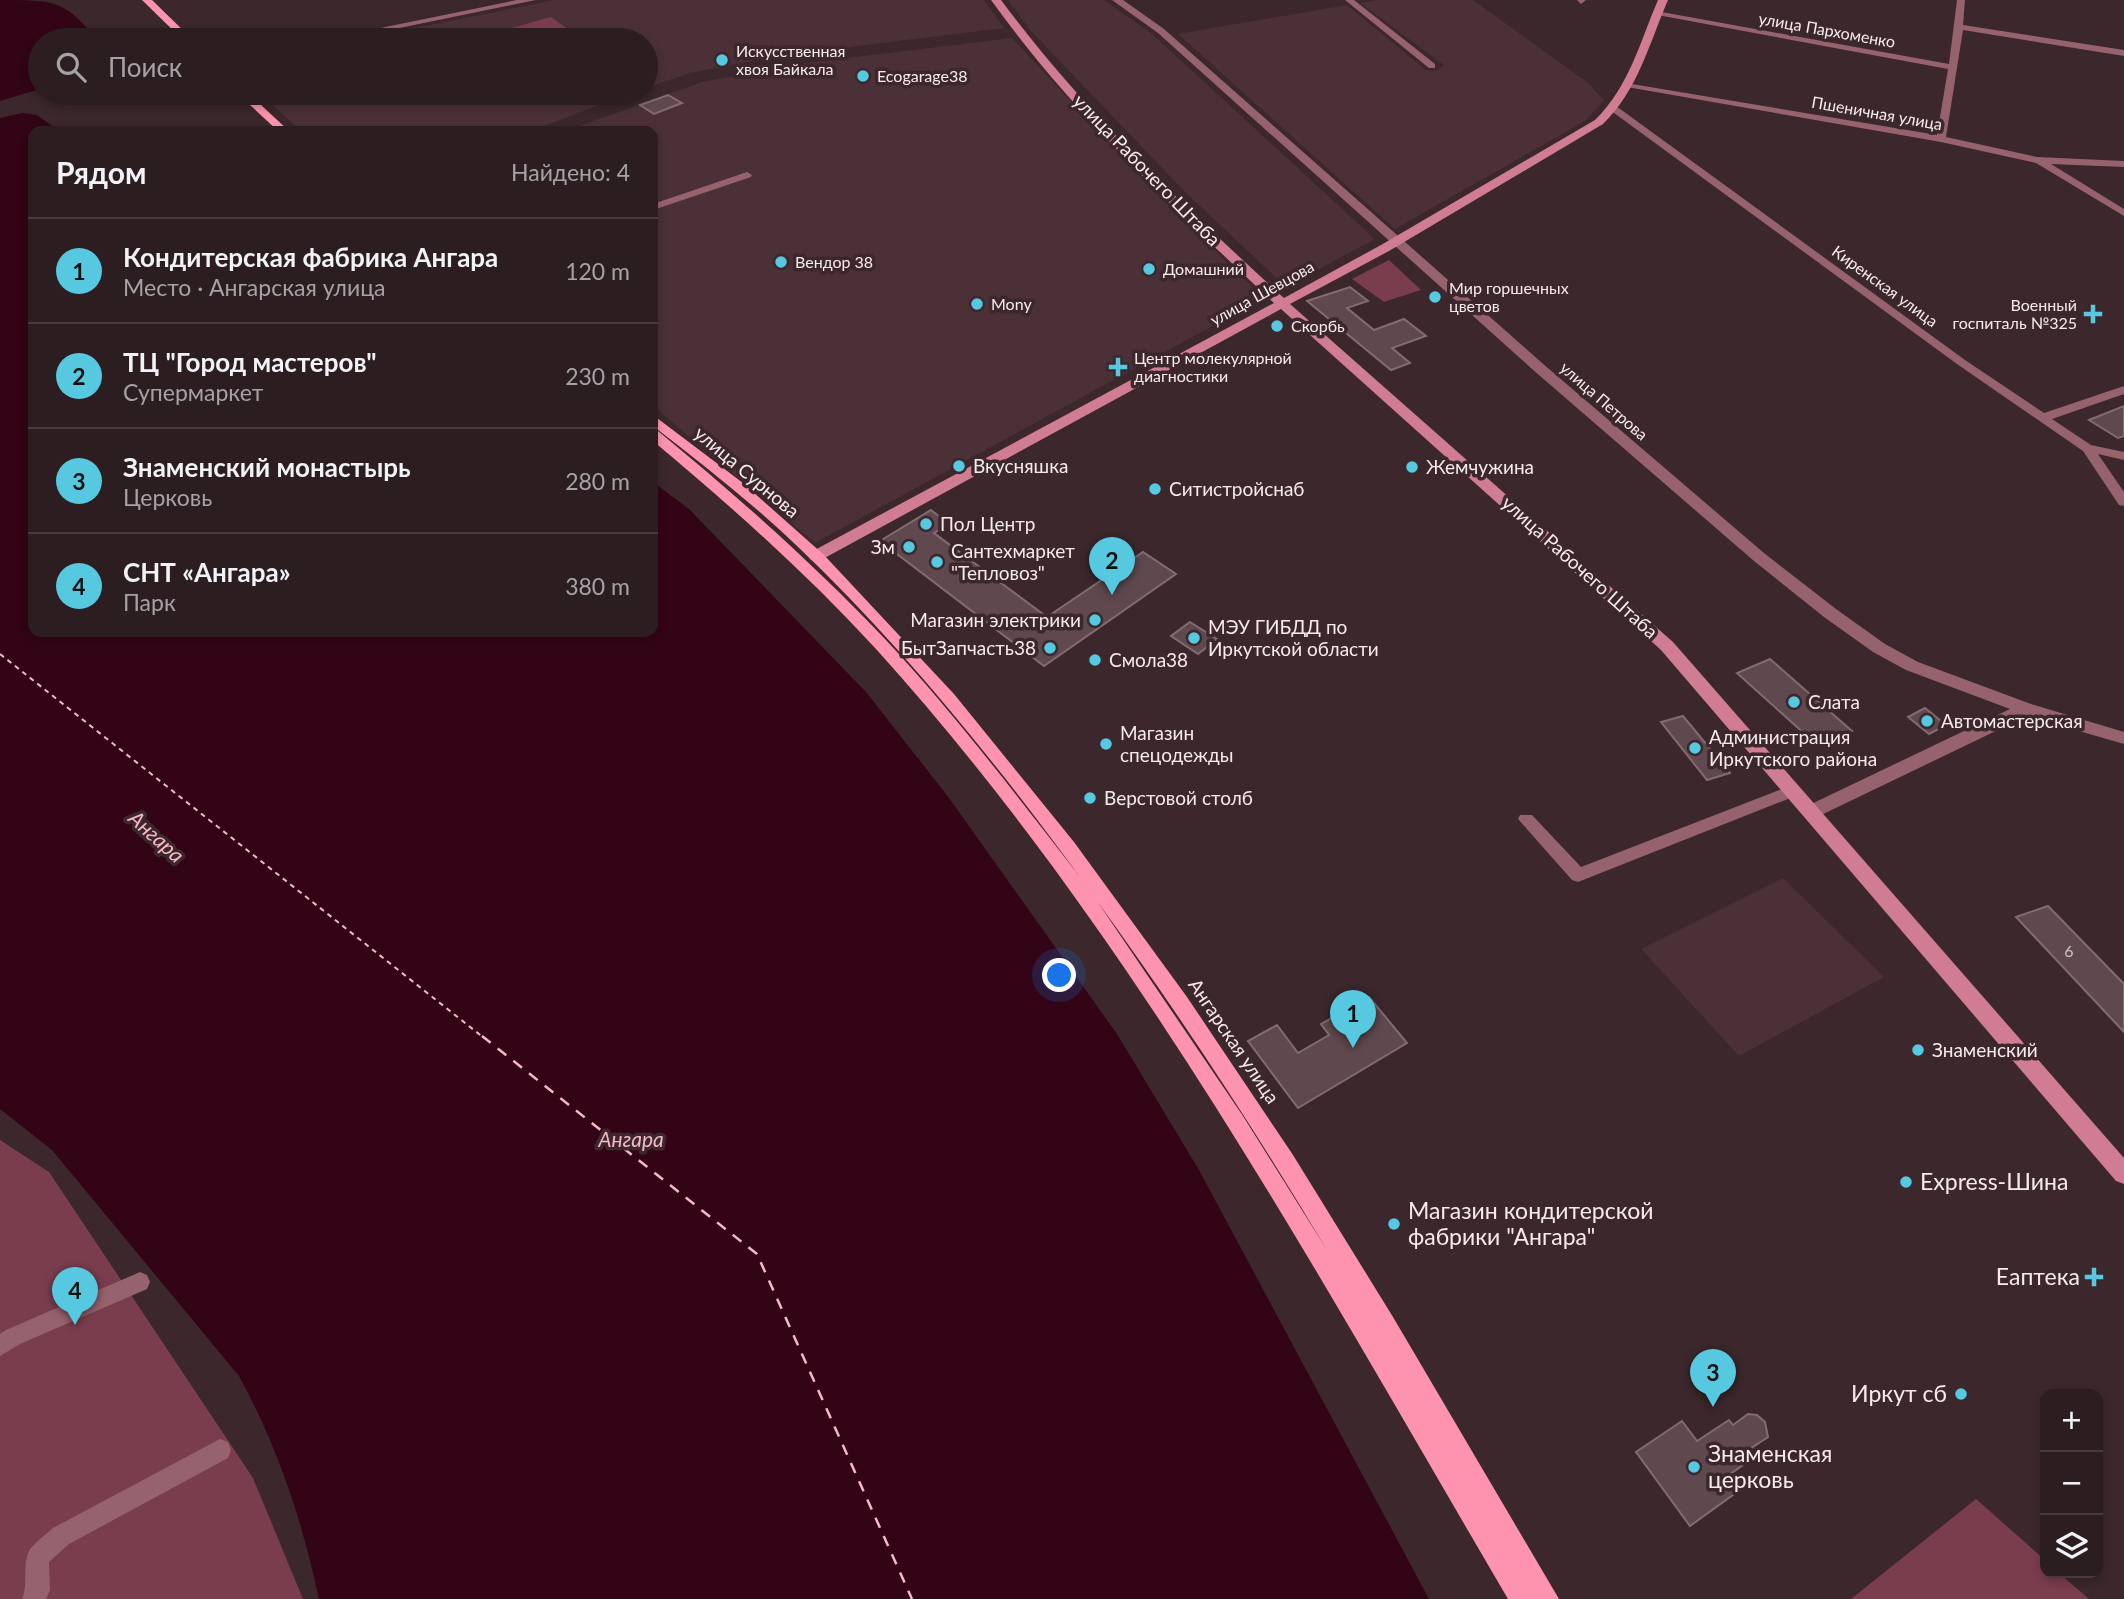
<!DOCTYPE html>
<html lang="ru">
<meta charset="utf-8">
<style>
:root{--surface:#2c1d21;--page:#382a2e;--text:#f1f3f6;--muted:#a6a2a5;--line:#483b3f;--accent:#56c9e1}
body{margin:0;font-family:Lato,sans-serif;background:var(--page);color:var(--text)}
.controls{position:absolute;right:21px;bottom:21px;display:grid;overflow:hidden;border-radius:14px;box-shadow:0 4px 10px #0003}
.controls button{width:63px;height:63px;display:grid;place-items:center;padding:0;border:0;border-bottom:2px solid var(--line);background:var(--surface);color:var(--text);font:35px sans-serif}
.you{position:absolute;left:1060px;top:976px;width:24px;height:24px;margin:-18px;border:5px solid #fff;border-radius:50%;background:#1a73e8;box-shadow:0 0 0 10px #1a73e833}
.badge{display:grid;place-items:center;width:46px;height:46px;border-radius:50%;background:var(--accent);color:#111;font-size:23px;font-weight:700}
.pin{position:absolute;translate:-50% -58px;filter:drop-shadow(0 2px 4px #0008)}
.pin::after{content:'';position:absolute;top:37px;width:24px;height:21px;background:inherit;clip-path:polygon(0 0,100% 0,50% 100%)}
.list{margin:0;padding:0;list-style:none}
h2{display:flex;justify-content:space-between;align-items:center;height:91px;margin:0;padding:0 28px;font-size:30px}
h2 small{font-size:23px;font-weight:400;color:var(--muted)}
.list li{display:grid;grid-template-columns:46px 1fr auto;gap:21px;align-items:center;box-sizing:border-box;height:105px;padding:0 28px;border-top:2px solid var(--line)}
.list b{display:block;font-size:26px;white-space:nowrap}
.list p{margin:0;font-size:23px;white-space:nowrap;color:var(--muted)}
.list em{font-size:23px;font-style:normal;color:var(--muted)}
.icon{flex:none;width:38px;height:38px;fill:none;stroke:currentColor;stroke-width:2;stroke-linecap:round;stroke-linejoin:round}
.map{position:relative;flex:none;width:2124px;height:1599px;overflow:hidden}
.search{position:absolute;background:var(--surface);box-shadow:0 4px 10px #0003;left:28px;top:28px;width:630px;height:77px;display:flex;align-items:center;gap:18px;box-sizing:border-box;padding:0 24px;border-radius:38px;color:var(--muted);font-size:26px}
.panel{position:absolute;background:var(--surface);box-shadow:0 4px 10px #0003;left:28px;top:126px;width:630px;height:511px;border-radius:14px}
.map>svg:first-child{display:block}
.built{fill:#4b3037}
.green{fill:#7a3d4e}
.water{fill:#330416}
.lines{fill:none;stroke-linecap:round;stroke-linejoin:round}
.ferry-far1{stroke:#f7b8c6;stroke-width:2;stroke-dasharray:5 4.5;stroke-linecap:butt}
.ferry{stroke:#f7b8c6;stroke-width:2.5;stroke-dasharray:11 9;stroke-linecap:butt}
.building{fill:#5f494e;stroke:#836b70;stroke-width:2}
.minor{fill:#96626e;fill-rule:evenodd}
.tertiary{fill:#96626e;fill-rule:evenodd}
.secondary{fill:#d07d93;fill-rule:evenodd}
.primary{fill:#fd93af;fill-rule:evenodd}
.poi-dot{fill:#56c9e1;stroke:#3b272c;stroke-width:2.5}
.labels{text-anchor:middle;stroke-width:7;stroke-linejoin:round;paint-order:stroke}
.far-street-label{font-size:16px;fill:#f7eaed;stroke:#3b272c}
.far-poi-label{font-size:16px;fill:#f7eaed;stroke:#3b272c;text-anchor:start}
.number-label{font-size:16px;fill:#d1c2c5}
.street-label{font-size:19px;fill:#f7eaed;stroke:#3b272c}
.poi-label{font-size:19px;fill:#f7eaed;stroke:#3b272c;text-anchor:start}
.water-label{font-size:21px;font-style:italic;fill:#f7b8c6;stroke:#3b272c}
.near-poi-label{font-size:23px;fill:#f7eaed;stroke:#3b272c;text-anchor:start}
</style>
<div class="map">
<svg width="2124" height="1599" viewBox="0 0 2124 1599">
<rect width="100%" height="100%" fill="#3b272c"/>
<!-- built -->
<g class="built">
<polygon points="555,0 984,0 1004,28 784,55 690,73 646,88 646,40 354,40"/>
<polygon points="1008,0 1104,0 1151,33 1375,239 1286,287 1185,192 1030,30"/>
<polygon points="1377,0 1473,0 1587,82 1604,100 1585,121 1395,229 1178,34 1347,5 1426,70 1436,71 1444,65 1360,3"/>
<polygon points="1012,38 1160,197 1264,298 815,543 653,406 653,131 566,131 702,82 789,65"/>
<polygon points="259,93 631,93 531,131 301,131"/>
<polygon points="1783,878 1884,977 1739,1056 1641,949"/>
</g>
<!-- green -->
<g class="green">
<path d="M551,17L572,32C548,39 522,48 501,31Z"/>
<polygon points="1389,260 1421,290 1384,302 1352,279"/>
<polygon points="0,1140 49,1172 253,1478 303,1599 0,1599"/>
<polygon points="1976,1499 2045,1560 2045,1573 2059,1573 2089,1599 1851,1599"/>
</g>
<!-- water -->
<g class="water">
<path d="M0,0C54,0 65,0 97,40H40V89L0,101Z"/>
<path d="M22,113L37,115L59,131H33V632H653V483L657,485L689,509L866,692L949,798L1117,1034L1199,1170L1429,1599H319C302,1520 278,1447 239,1376L52,1150L0,1109V118Z"/>
</g>
<g class="lines">
<!-- ferry-far1 -->
<polyline class="ferry-far1" points="0,654 484,1038"/>
<!-- ferry -->
<polyline class="ferry" points="482,1036 757,1254 912,1599"/>
</g>
<!-- building -->
<g class="building">
<polygon points="668,95 682,103 654,114 640,105"/>
<polygon points="1350,287 1368,301 1347,308 1374,330 1404,319 1426,336 1392,348 1410,363 1391,370 1307,301"/>
<polygon points="2124,406 2124,436 2118,438 2089,420"/>
<polygon points="931,510 949,524 934,533 1047,617 1143,552 1176,574 1044,666 880,541"/>
<polygon points="1190,622 1217,639 1198,654 1171,636"/>
<polygon points="1770,659 1852,731 1818,746 1737,673"/>
<polygon points="1925,708 1946,725 1929,734 1908,717"/>
<polygon points="1683,716 1730,773 1707,780 1661,722"/>
<polygon points="2048,906 2124,984 2124,1032 2016,917"/>
<polygon points="1369,997 1407,1043 1298,1108 1248,1041 1277,1025 1298,1053 1329,1035 1321,1024"/>
<polygon points="1748,1414 1757,1415 1765,1422 1768,1437 1750,1449 1756,1456 1726,1477 1737,1492 1690,1526 1636,1452 1682,1421 1697,1441 1729,1420 1733,1425"/>
</g>
<g class="lines">
<!-- minor -->
<g class="minor">
<polygon points="1345,0 1354,0 1435,64 1435,68 1429,68"/>
<polygon points="1577,0 1586,0 1581,4"/>
<polygon points="1957,0 1965,0 1963,25 2124,50 2124,56 1963,30 1946,137 2037,157 2124,161 2124,167 2051,164 2124,209 2124,216 2036,163 1941,142 1621,86 1626,83 1937,135 1948,69 1652,14 1656,11 1949,64"/>
<polygon points="1610,106 1616,106 1965,360 2044,413 2124,386 2124,394 2052,419 2091,445 2124,452 2124,460 2098,454 2124,492 2124,506 2119,505 2083,451 1957,364 1610,110"/>
<polygon points="747,172 752,175 751,177 653,210 653,204"/>
<polygon points="1792,785 1798,787 1800,791 1798,795 1578,882 1572,880 1518,819 1520,815 1532,815 1581,867"/>
<polygon points="140,1272 147,1275 150,1282 147,1289 20,1344 0,1356 0,1334 6,1330"/>
<path d="M220,1439L228,1442L231,1450L228,1458L69,1544L49,1562L50,1590L46,1599H22C29,1584 21,1561 31,1548C37,1541 46,1534 53,1528Z"/>
</g>
<!-- tertiary -->
<g class="tertiary">
<polygon points="517,0 536,0 341,40 322,40"/>
<polygon points="1112,0 1123,0 1164,29 1542,363 1764,553 1836,609 1885,644 1918,662 2031,704 2124,732 2124,744 2027,716 1817,817 1805,817 1802,812 1805,807 2010,709 1906,670 1873,652 1824,617 1754,561 1532,369 1158,33"/>
</g>
<!-- secondary -->
<path class="secondary" d="M991,0H1001C1082,109 1183,206 1284,298L1381,245L1595,120C1629,87 1640,42 1658,0H1668C1649,44 1638,90 1603,124L1389,251L1290,304L1673,642L2124,1158V1184L2116,1181L1661,650L1281,309L821,560H811L808,556L811,552L1274,303C1175,210 1070,110 991,0Z"/>
<!-- primary -->
<g class="primary">
<polygon points="142,0 152,0 193,40 183,40"/>
<polygon points="237,93 248,93 289,131 278,131"/>
<path d="M653,415L743,483L824,555L954,694L1074,842L1187,997L1293,1155L1393,1317L1559,1599H1508C1316,1272 1132,932 876,649C807,574 731,506 653,441V430L658,431C737,496 814,564 885,639C955,714 1017,796 1080,877C994,760 901,645 796,545C751,502 702,464 653,426ZM1097,901C1179,1014 1256,1131 1327,1250L1243,1116Z"/>
</g>
</g>
<!-- markers -->
<g class="poi-dot">
<circle cx="722" cy="60" r="7"/>
<circle cx="863" cy="76" r="7"/>
<circle cx="781" cy="262" r="7"/>
<circle cx="1149" cy="269" r="7"/>
<circle cx="1435" cy="297" r="7"/>
<circle cx="977" cy="304" r="7"/>
<path d="M2089.5 303.5h7v7h7v7h-7v7h-7v-7h-7v-7h7z"/>
<circle cx="1277" cy="326" r="7"/>
<path d="M1114.5 356.5h7v7h7v7h-7v7h-7v-7h-7v-7h7z"/>
<circle cx="959" cy="466" r="7"/>
<circle cx="1412" cy="467" r="7"/>
<circle cx="1155" cy="489" r="7"/>
<circle cx="926" cy="524" r="7"/>
<circle cx="909" cy="547" r="7"/>
<circle cx="937" cy="562" r="7"/>
<circle cx="1095" cy="620" r="7"/>
<circle cx="1194" cy="638" r="7"/>
<circle cx="1050" cy="648" r="7"/>
<circle cx="1095" cy="660" r="7"/>
<circle cx="1794" cy="702" r="7"/>
<circle cx="1927" cy="721" r="7"/>
<circle cx="1106" cy="744" r="7"/>
<circle cx="1695" cy="748" r="7"/>
<circle cx="1090" cy="798" r="7"/>
<circle cx="1918" cy="1050" r="7"/>
<circle cx="1906" cy="1182" r="7"/>
<circle cx="1394" cy="1224" r="7"/>
<path d="M2090.5 1266.5h7v7h7v7h-7v7h-7v-7h-7v-7h7z"/>
<circle cx="1961" cy="1394" r="7"/>
<circle cx="1694" cy="1467" r="7"/>
</g>
<g class="labels">
<!-- far-street labels -->
<g class="far-street-label">
<text transform="translate(1827 30) rotate(10)" y="6">улица Пархоменко</text>
<text transform="translate(1877 113) rotate(10)" y="6">Пшеничная улица</text>
<text transform="translate(1885 286) rotate(36)" y="6">Киренская улица</text>
<text transform="translate(1262 293) rotate(-29)" y="6">улица Шевцова</text>
<text transform="translate(1604 401) rotate(41)" y="6">улица Петрова</text>
</g>
<!-- far-poi labels -->
<g class="far-poi-label">
<text x="736" y="57">Искусственная<tspan x="736" dy="18">хвоя Байкала</tspan></text>
<text x="877" y="82">Ecogarage38</text>
<text x="795" y="268">Вендор 38</text>
<text x="1163" y="275">Домашний</text>
<text x="1449" y="294">Мир горшечных<tspan x="1449" dy="18">цветов</tspan></text>
<text x="991" y="310">Mony</text>
<text x="2077" y="311" text-anchor="end">Военный<tspan x="2077" dy="18">госпиталь №325</tspan></text>
<text x="1291" y="332">Скорбь</text>
<text x="1134" y="364">Центр молекулярной<tspan x="1134" dy="18">диагностики</tspan></text>
</g>
<!-- number labels -->
<g class="number-label">
<text x="2069" y="957">6</text>
</g>
<!-- street labels -->
<g class="street-label">
<text transform="translate(1147 170) rotate(46)" y="7">улица Рабочего Штаба</text>
<text transform="translate(747 472) rotate(40)" y="7">улица Сурнова</text>
<text transform="translate(1580 567) rotate(42)" y="7">улица Рабочего Штаба</text>
<text transform="translate(1234 1041) rotate(56)" y="7">Ангарская улица</text>
</g>
<!-- poi labels -->
<g class="poi-label">
<text x="973" y="473">Вкусняшка</text>
<text x="1426" y="474">Жемчужина</text>
<text x="1169" y="496">Ситистройснаб</text>
<text x="940" y="531">Пол Центр</text>
<text x="895" y="554" text-anchor="end">Зм</text>
<text x="951" y="558">Сантехмаркет<tspan x="951" dy="22">"Тепловоз"</tspan></text>
<text x="1081" y="627" text-anchor="end">Магазин электрики</text>
<text x="1208" y="634">МЭУ ГИБДД по<tspan x="1208" dy="22">Иркутской области</tspan></text>
<text x="1036" y="655" text-anchor="end">БытЗапчасть38</text>
<text x="1109" y="667">Смола38</text>
<text x="1808" y="709">Слата</text>
<text x="1941" y="728">Автомастерская</text>
<text x="1120" y="740">Магазин<tspan x="1120" dy="22">спецодежды</tspan></text>
<text x="1709" y="744">Администрация<tspan x="1709" dy="22">Иркутского района</tspan></text>
<text x="1104" y="805">Верстовой столб</text>
<text x="1932" y="1057">Знаменский</text>
</g>
<!-- water labels -->
<g class="water-label">
<text transform="translate(156 837) rotate(42)" y="7">Ангара</text>
<text x="631" y="1147">Ангара</text>
</g>
<!-- near-poi labels -->
<g class="near-poi-label">
<text x="1920" y="1190">Express-Шина</text>
<text x="1408" y="1219">Магазин кондитерской<tspan x="1408" dy="26">фабрики "Ангара"</tspan></text>
<text x="2080" y="1285" text-anchor="end">Еаптека</text>
<text x="1947" y="1402" text-anchor="end">Иркут сб</text>
<text x="1708" y="1462">Знаменская<tspan x="1708" dy="26">церковь</tspan></text>
</g>
</g>
</svg>
<div class="controls">
<button>+</button>
<button>−</button>
<button><svg class="icon" aria-label="layers" viewBox="0 0 24 24"><path d="M12 4l9 5-9 5-9-5zM3 14l9 5 9-5"/></svg></button>
</div>
<div class="you"></div>
<div class="pin badge" style="left:1353px;top:1048px">1</div>
<div class="pin badge" style="left:1112px;top:595px">2</div>
<div class="pin badge" style="left:1713px;top:1407px">3</div>
<div class="pin badge" style="left:75px;top:1325px">4</div>
<div class="search"><svg class="icon" aria-label="search" viewBox="0 0 24 24"><circle cx="10" cy="10" r="6"/><path d="M15 15l6 6"/></svg>Поиск</div>
<section class="panel">
<h2>Рядом<small>Найдено: 4</small></h2>
<ul class="list">
<li><span class="badge">1</span><div><b>Кондитерская фабрика Ангара</b><p>Место · Ангарская улица</p></div><em>120 m</em></li>
<li><span class="badge">2</span><div><b>ТЦ &quot;Город мастеров&quot;</b><p>Супермаркет</p></div><em>230 m</em></li>
<li><span class="badge">3</span><div><b>Знаменский монастырь</b><p>Церковь</p></div><em>280 m</em></li>
<li><span class="badge">4</span><div><b>СНТ «Ангара»</b><p>Парк</p></div><em>380 m</em></li>
</ul>
</section>
</div>
